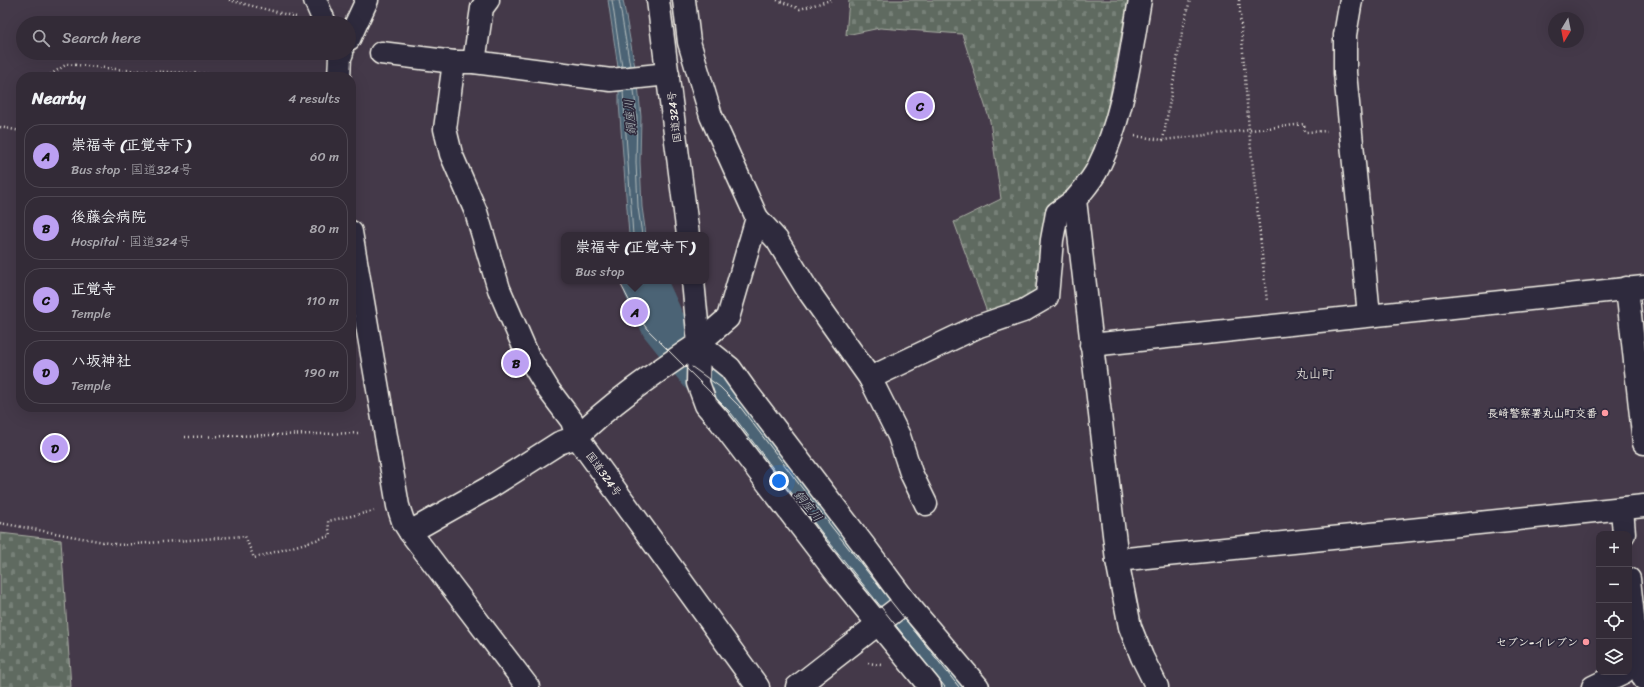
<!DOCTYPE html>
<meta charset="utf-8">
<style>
:root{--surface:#332b37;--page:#3e3742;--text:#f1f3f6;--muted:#a9a7ad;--line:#4e4752;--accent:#bca0f2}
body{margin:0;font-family:Sriracha,"Klee One",sans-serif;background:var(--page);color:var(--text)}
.controls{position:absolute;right:12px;bottom:12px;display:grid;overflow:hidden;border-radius:8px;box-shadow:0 4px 16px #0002}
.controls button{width:36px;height:36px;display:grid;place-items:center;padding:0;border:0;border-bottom:1px solid var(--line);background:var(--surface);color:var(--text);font:20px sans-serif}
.compass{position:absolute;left:1548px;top:12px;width:36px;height:36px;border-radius:50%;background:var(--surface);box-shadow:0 4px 16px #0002;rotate:190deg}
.you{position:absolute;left:779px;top:481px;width:14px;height:14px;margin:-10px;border:3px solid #fff;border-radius:50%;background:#1a73e8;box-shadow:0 0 0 6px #1a73e833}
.badge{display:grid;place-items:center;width:26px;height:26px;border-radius:50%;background:var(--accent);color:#111;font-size:13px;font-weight:700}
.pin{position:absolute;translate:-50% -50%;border:2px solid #fff;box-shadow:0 1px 4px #0006}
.popup{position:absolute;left:561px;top:232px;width:148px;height:52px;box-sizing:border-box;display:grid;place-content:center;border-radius:8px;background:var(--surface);filter:drop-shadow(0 1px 3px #0005);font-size:13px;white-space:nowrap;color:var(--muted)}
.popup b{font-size:15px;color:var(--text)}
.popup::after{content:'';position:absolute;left:50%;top:100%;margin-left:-8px;border:8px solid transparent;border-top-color:var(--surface)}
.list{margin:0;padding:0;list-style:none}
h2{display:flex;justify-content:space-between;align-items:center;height:52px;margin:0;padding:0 16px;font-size:17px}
h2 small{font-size:13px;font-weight:400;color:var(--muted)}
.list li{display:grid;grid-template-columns:26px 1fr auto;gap:12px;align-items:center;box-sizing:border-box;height:64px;margin:0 8px 8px;padding:0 8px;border:1px solid var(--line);border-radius:16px}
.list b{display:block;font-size:15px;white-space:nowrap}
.list p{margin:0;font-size:13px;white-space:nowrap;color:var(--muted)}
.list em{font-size:13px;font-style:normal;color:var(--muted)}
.icon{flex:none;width:22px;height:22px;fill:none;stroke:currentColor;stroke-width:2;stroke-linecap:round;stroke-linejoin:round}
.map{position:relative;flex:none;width:1644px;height:687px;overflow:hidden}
.search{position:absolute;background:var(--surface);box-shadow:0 4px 16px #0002;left:16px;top:16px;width:340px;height:44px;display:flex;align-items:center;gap:10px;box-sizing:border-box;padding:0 14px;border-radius:22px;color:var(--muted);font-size:15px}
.panel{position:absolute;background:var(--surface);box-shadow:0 4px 16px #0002;left:16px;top:72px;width:340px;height:340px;border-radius:16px}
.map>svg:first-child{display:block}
.cemetery{fill:url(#cemetery-stones);stroke:#aaaea4}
.water{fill:#4b6475;stroke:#8f9ca3}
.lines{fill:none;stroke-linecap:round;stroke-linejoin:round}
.shore{stroke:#b0b9ba;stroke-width:1}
.river{stroke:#4b6475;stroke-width:45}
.street-casing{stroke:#f4f1e8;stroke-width:25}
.secondary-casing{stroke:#f4f1e8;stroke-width:25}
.highway-casing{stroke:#f4f1e8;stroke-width:25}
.path{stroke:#f4f1e8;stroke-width:2.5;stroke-dasharray:1 3;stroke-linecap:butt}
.street{stroke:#2f2a3d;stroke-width:22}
.secondary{stroke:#2f2a3d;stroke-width:22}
.highway{stroke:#2f2a3d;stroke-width:22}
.tram{stroke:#f4f1e8;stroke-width:1}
.poi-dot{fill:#ff9aa2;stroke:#2f2a3d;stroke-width:1.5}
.labels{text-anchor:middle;stroke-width:3.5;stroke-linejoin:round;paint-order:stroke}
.street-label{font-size:11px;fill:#f4f1e8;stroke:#2f2a3d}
.poi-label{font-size:11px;font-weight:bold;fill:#f4f1e8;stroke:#2f2a3d;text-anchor:end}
.water-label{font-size:12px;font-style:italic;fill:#b0b9ba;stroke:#2f2a3d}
.quarter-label{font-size:13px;fill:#f4f1e8;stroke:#2f2a3d}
</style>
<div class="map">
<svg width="1644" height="687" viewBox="0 0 1644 687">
<defs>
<pattern id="cemetery-stones" width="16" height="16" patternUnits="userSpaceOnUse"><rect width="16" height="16" fill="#5f6b61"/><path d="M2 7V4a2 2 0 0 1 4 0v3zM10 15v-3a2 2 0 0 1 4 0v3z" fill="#778178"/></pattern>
</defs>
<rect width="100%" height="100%" fill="#443949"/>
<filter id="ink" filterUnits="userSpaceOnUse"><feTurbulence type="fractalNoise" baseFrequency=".025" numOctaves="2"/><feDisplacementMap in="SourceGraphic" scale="8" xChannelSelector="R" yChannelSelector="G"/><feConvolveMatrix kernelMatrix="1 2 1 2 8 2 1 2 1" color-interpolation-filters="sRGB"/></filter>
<g filter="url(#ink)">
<!-- cemetery -->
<g class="cemetery">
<polygon points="849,0 1128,0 1104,126 1091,164 1064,197 1042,293 988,315 954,222 1001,199 990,121 962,34 880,28 846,35"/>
<polygon points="0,533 61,540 71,687 0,687"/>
</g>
<!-- water -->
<g class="water">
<polygon points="608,0 623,0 638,84 641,117 640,162 642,207 646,235 629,235 619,103 619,74"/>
<polygon points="634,281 658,281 665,313 663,324 635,294"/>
</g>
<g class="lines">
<!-- shore -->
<g class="shore">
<polyline points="612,0 622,67"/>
<polyline points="619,0 630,66"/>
<polyline points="634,90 637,117 636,162 638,207 642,235"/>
<polyline points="623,91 633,235"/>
<polyline points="638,281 639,292 658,311 660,309 654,281"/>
</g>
<!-- river -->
<polyline class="river" points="645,281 646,287 663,324 953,687"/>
<!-- street casing -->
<g class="street-casing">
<g id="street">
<polyline points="315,0 325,23"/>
<polyline points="684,0 689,42 711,116 757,218 728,318 699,343"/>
<path d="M1140,0C1130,56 1124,116 1098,168C1093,179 1083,190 1075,200L1117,560L1130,627L1142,657L1157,687"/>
<polyline points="1351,0 1345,35 1345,73 1369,315"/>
<polyline points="349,39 367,0"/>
<polyline points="381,53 454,62 474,62 611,80 668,74"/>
<polyline points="474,62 482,8 488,0"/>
<polyline points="339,77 340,57 342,53"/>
<polyline points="757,218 777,240 807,289 870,378 899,436 911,473 926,504"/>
<polyline points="351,232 398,506 403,521 410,532 528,687"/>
<polyline points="1627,288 1644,443"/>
<polyline points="1091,345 1644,287"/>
<polyline points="870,378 979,326 1023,311 1047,297 1052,240 1057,213 1075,200"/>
<polyline points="410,532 490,487 559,443 577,437 572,421 548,389 528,356 499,289 476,212 451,154 445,129 454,62"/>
<polyline points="1117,560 1644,506"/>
<polyline points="1638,665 1644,679"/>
<polyline points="1593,687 1624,672"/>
</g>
</g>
<!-- secondary casing -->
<g class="secondary-casing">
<g id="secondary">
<polyline points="699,343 730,368 747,392 866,548 906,602 978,687"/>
<polyline points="699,343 698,383 706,405 720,421 834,570 930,687"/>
<polyline points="1622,509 1624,534"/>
<polyline points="1629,579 1638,665"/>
<polyline points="797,687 906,602"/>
</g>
</g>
<!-- highway casing -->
<g class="highway-casing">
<g id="highway">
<polyline points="658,0 688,235"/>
<path d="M693,281L699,343C657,372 613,401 577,437L758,687"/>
</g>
</g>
<!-- path -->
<g class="path">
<polyline points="229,0 296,17"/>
<polyline points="777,0 800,9 831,0"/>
<polyline points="1239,0 1249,130 1267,302"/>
<polyline points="47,77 67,64 125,70 269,77"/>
<polyline points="0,127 21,131"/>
<polyline points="1135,136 1163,140 1304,124 1305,132 1327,131"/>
<polyline points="1163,140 1182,32 1190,0"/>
<polyline points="185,437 361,433"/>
<polyline points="0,523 120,545 245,536 254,558 330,536 328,521 374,511"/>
<polyline points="868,663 881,665"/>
</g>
<!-- street -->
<use href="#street" class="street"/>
<!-- secondary -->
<use href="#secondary" class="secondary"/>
<!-- highway -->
<use href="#highway" class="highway"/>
<!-- tram -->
<g class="tram">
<polyline points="619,281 635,312 647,329 731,413 822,533 945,687"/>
<polyline points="692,367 720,387 741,408 831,526 959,687"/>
</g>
</g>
</g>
<!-- markers -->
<g class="poi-dot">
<circle cx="1605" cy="413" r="4"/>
<circle cx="1586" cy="642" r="4"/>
</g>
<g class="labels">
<!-- street labels -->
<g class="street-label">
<text transform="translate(674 117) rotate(-97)" y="4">国道324号</text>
<text transform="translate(604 474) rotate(54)" y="4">国道324号</text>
</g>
<!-- poi labels -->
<g class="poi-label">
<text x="1597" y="417">長崎警察署丸山町交番</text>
<text x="1578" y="646">セブン-イレブン</text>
</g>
<!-- water labels -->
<g class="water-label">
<text transform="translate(630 117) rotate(-94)" y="4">銅座川</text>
<text transform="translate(808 506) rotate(51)" y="4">銅座川</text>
</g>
<!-- quarter labels -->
<g class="quarter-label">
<text x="1315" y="378">丸山町</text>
</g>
</g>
</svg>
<div class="controls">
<button>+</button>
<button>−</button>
<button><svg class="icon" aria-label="locate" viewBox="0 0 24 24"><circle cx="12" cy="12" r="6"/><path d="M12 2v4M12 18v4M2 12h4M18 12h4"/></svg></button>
<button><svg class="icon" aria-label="layers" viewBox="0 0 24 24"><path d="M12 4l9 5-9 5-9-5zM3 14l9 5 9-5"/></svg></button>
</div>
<svg class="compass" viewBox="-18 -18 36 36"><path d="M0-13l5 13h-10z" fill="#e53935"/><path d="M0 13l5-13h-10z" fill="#a9a7ad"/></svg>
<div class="you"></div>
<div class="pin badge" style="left:635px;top:312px">A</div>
<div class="popup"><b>崇福寺 (正覚寺下)</b>Bus stop</div>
<div class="pin badge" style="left:516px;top:363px">B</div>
<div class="pin badge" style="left:920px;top:106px">C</div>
<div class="pin badge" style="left:55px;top:448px">D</div>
<div class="search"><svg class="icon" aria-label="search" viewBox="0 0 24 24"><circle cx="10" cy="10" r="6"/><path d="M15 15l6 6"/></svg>Search here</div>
<section class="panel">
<h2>Nearby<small>4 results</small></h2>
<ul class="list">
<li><span class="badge">A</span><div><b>崇福寺 (正覚寺下)</b><p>Bus stop · 国道324号</p></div><em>60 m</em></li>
<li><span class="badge">B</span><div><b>後藤会病院</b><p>Hospital · 国道324号</p></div><em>80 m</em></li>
<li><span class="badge">C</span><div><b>正覚寺</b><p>Temple</p></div><em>110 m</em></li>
<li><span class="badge">D</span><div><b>ハ坂神社</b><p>Temple</p></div><em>190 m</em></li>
</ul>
</section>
</div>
